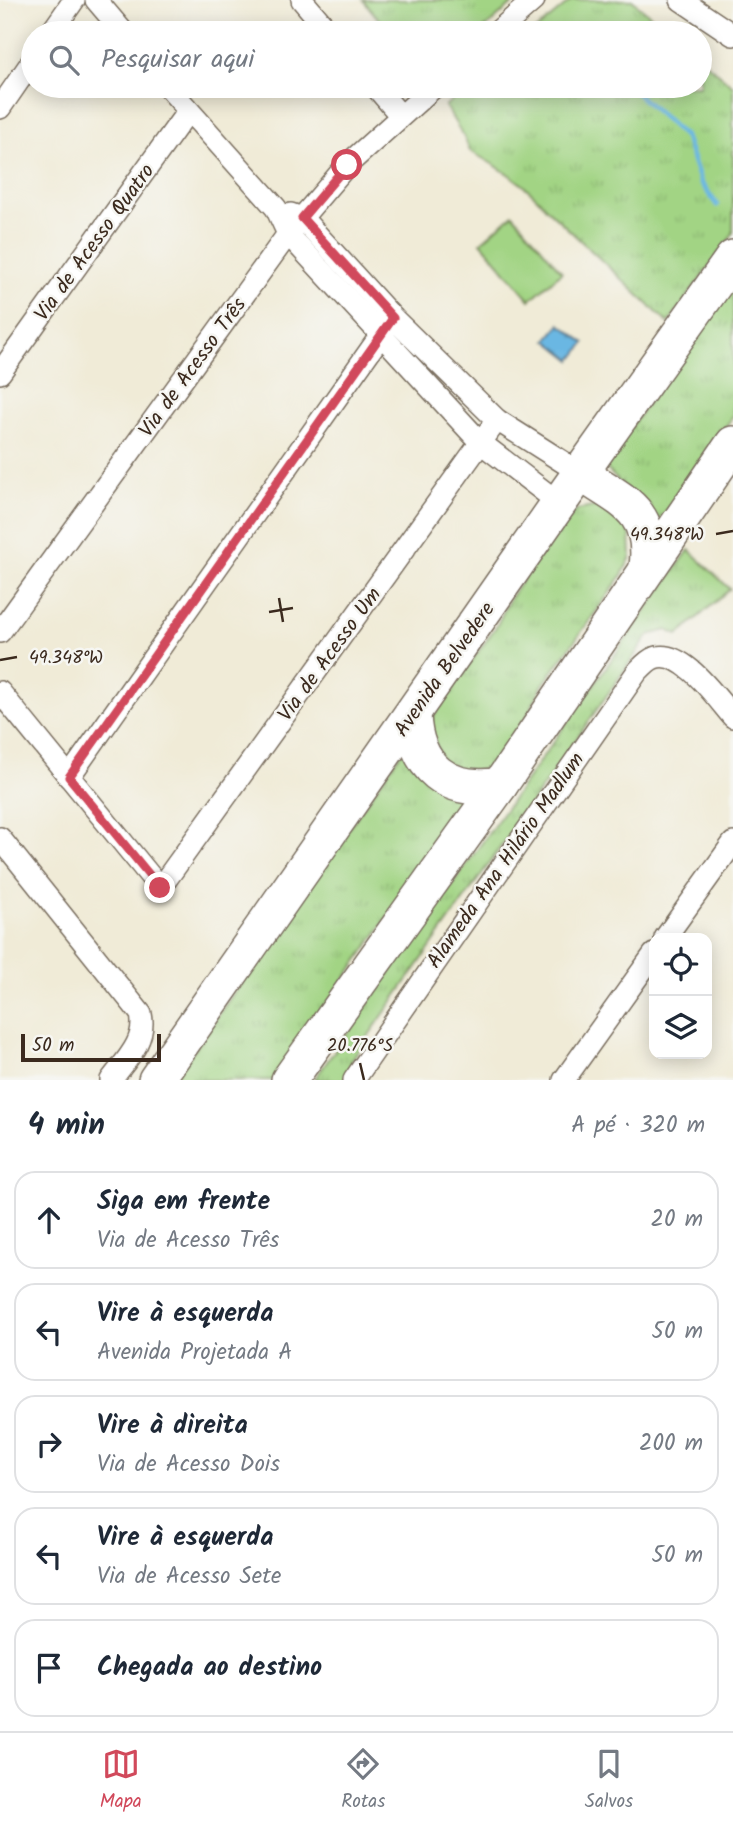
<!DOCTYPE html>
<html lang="pt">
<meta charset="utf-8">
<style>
:root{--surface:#fff;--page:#f6f6f7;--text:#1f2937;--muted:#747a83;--line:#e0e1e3;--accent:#d1495b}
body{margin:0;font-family:Kalam,sans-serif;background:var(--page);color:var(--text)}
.controls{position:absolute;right:21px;bottom:21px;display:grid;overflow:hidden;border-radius:14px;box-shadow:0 4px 18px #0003}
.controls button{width:63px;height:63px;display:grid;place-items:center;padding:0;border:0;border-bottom:2px solid var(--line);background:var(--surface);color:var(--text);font:35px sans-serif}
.scale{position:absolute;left:21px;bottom:18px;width:140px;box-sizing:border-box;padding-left:7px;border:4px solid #3b2a1e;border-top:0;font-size:19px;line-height:24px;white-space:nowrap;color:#3b2a1e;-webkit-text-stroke:5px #f6f6f2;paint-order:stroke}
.stop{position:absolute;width:21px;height:21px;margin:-16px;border:5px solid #d1495b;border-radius:50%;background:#fff}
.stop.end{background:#d1495b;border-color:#fff;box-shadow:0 2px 7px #0008}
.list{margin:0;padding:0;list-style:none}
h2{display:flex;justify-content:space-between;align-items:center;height:91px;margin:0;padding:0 28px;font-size:30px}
h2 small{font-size:23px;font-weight:400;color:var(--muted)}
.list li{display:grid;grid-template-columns:46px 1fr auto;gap:21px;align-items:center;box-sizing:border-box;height:98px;margin:0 14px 14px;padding:0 14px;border:2px solid var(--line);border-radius:21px}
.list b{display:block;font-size:26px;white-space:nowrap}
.list p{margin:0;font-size:23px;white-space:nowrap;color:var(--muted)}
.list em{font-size:23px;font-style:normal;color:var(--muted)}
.icon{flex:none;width:38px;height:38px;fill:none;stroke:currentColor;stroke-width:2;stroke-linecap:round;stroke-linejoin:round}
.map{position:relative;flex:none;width:733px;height:1080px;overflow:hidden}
.search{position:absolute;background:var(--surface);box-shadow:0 4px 18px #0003;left:21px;right:21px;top:21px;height:77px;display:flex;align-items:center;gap:18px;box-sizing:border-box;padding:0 24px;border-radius:38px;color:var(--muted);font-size:26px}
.sheet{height:651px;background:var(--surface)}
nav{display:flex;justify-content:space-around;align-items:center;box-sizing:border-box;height:98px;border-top:2px solid var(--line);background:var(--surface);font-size:19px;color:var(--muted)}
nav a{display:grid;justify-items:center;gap:4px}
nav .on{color:var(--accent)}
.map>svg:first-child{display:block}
.grass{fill:url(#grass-tufts);stroke:#6e7f51;stroke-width:2}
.pitch{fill:#a2d484;stroke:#6e7f51;stroke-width:2}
.water{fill:url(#water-ripples);stroke:#527080;stroke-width:2}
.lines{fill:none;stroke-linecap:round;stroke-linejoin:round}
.stream{stroke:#6ab7e3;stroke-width:5}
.street-casing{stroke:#7a6e5f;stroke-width:24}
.primary-casing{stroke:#7a6e5f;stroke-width:38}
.street{stroke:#fff;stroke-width:21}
.primary{stroke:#fff;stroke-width:35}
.route{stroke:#d1495b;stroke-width:9}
.ticks{fill:none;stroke:#3b2a1e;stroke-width:2.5}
.labels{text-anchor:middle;stroke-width:5;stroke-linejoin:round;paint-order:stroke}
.street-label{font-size:21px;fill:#3b2a1e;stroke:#f6f6f2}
.ticks-label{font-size:18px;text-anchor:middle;fill:#3b2a1e;stroke:#f6f6f2;stroke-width:5;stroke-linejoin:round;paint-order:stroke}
</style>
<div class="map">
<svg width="733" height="1080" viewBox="0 0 733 1080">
<defs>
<pattern id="grass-tufts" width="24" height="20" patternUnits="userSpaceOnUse" patternTransform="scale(1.75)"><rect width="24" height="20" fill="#a2d484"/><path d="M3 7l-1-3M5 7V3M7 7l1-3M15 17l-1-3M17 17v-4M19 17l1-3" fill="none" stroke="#8cb672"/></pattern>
<pattern id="water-ripples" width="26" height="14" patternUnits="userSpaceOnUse" patternTransform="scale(1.75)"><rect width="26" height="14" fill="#6ab7e3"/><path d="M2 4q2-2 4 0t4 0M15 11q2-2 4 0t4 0" fill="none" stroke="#5895b7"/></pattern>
</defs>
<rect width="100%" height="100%" fill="#f6f6f2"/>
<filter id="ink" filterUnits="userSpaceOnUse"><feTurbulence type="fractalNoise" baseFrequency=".0143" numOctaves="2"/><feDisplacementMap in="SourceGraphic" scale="14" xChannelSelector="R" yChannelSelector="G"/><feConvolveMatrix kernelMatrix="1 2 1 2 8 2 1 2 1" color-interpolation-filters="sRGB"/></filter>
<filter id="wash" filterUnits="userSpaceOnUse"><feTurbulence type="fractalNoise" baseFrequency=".00686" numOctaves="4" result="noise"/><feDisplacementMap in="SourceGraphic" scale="28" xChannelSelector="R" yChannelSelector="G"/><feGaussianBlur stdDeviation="1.57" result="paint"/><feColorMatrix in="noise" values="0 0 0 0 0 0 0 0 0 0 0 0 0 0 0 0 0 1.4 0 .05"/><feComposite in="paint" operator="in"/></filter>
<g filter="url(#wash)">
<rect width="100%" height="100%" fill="#f0ebd7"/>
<!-- grass -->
<g class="grass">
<polygon points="363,0 517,0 479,33 390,33"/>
<polygon points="572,0 632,0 671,33 532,33"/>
<path d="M700,58L733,86V234L668,323L547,209C526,183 500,168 470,151L464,137L445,106L469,86H700Z"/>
<polygon points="733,281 733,416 658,523 604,466"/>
<polygon points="597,506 619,515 630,534 631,557 621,577 542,686 525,720 492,766 472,773 443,763 429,727 433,717 497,625 510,598 567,517 578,510"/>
<polygon points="689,550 730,589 678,635 667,630 649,635 353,1058 345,1080 314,1080"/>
<polygon points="408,743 473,796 274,1080 173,1080"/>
</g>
<!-- pitch -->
<polygon class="pitch" points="513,214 562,272 530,300 481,242"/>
<!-- water -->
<polygon class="water" points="560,324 585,343 572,360 547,340"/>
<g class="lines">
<!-- stream -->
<polyline class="stream" points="624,86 632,89 685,137 701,183 717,205"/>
</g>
</g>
<g filter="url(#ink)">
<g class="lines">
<!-- street casing -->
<g class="street-casing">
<g id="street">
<polyline points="96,0 124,33"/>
<polyline points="302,0 330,33"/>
<polyline points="681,0 733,35"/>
<polyline points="51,33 74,0"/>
<polyline points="496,33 534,0"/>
<polyline points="167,86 276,208 288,234 481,443 559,503"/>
<polyline points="375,86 400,115"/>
<polyline points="0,108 33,60"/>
<polyline points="291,214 302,218 393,318 497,420 582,474"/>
<polyline points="0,373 188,111"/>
<polyline points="0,632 288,234 347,165 435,86"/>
<polyline points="0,692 160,888 497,420"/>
<polyline points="69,777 393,318"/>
<path d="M0,838L141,1014C147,1040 126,1060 111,1080"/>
<polyline points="665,938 733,843"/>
<path d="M354,1080L637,672C641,668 648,660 654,658C682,647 717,699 733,717"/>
<polyline points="564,1080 654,954"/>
</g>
</g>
<!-- primary casing -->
<g class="primary-casing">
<g id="primary">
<path d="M582,474C622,501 654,510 647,567"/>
<path d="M413,715C415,768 448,794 500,785"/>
<polyline points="156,1080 559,503 733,258"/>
<polyline points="289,1080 500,785 733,444"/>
</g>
</g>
<!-- street -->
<use href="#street" class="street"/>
<!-- primary -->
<use href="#primary" class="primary"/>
</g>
</g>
<g class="lines" filter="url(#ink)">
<!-- route -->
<polyline class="route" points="160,888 69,777 393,318 302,218 347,165"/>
</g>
<!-- ticks -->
<path class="ticks" d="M716,534L733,531M279,598L283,622M269,612L293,608M0,660L17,657M360,1063L364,1080"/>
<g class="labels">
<!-- street labels -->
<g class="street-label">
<text transform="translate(94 242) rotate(-54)" y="7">Via de Acesso Quatro</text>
<text transform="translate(192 367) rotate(-54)" y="7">Via de Acesso Três</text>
<text transform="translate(329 654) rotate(-54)" y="7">Via de Acesso Um</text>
<text transform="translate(444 669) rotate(-55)" y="7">Avenida Belvedere</text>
<text transform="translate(505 860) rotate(-55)" y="7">Alameda Ana Hilário Madlum</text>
</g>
</g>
<g class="ticks-label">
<text x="667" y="540">49.348°W</text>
<text x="66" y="663">49.348°W</text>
<text x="360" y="1051">20.776°S</text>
</g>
</svg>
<div class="controls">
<button><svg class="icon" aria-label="locate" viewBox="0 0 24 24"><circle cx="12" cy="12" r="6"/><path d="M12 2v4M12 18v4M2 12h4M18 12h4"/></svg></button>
<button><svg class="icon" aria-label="layers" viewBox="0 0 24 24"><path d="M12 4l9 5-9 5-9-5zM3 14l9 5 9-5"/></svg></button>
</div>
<div class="scale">50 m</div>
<div class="stop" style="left:347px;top:165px"></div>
<div class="stop end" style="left:160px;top:888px"></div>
<div class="search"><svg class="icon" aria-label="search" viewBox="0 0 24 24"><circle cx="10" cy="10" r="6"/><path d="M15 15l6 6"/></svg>Pesquisar aqui</div>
</div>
<section class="sheet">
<h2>4 min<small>A pé · 320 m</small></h2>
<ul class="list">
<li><svg class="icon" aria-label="ahead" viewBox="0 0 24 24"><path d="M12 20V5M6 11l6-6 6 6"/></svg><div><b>Siga em frente</b><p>Via de Acesso Três</p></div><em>20 m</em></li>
<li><svg class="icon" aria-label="left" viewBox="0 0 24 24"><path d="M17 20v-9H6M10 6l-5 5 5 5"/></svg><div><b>Vire à esquerda</b><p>Avenida Projetada A</p></div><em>50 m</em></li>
<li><svg class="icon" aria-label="right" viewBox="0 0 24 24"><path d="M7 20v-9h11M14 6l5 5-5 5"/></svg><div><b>Vire à direita</b><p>Via de Acesso Dois</p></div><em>200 m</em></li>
<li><svg class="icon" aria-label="left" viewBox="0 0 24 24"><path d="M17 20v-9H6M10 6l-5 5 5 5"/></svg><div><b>Vire à esquerda</b><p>Via de Acesso Sete</p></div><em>50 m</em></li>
<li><svg class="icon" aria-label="arrive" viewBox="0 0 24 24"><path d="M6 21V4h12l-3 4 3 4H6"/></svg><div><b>Chegada ao destino</b></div></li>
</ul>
</section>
<nav>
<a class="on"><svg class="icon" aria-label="map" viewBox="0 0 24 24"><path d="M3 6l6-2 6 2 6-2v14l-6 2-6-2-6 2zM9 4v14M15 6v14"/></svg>Mapa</a>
<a><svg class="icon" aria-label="directions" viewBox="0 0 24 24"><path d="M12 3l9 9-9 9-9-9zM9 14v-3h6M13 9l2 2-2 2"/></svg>Rotas</a>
<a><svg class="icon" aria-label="saved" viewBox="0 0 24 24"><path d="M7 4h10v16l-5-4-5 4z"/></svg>Salvos</a>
</nav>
